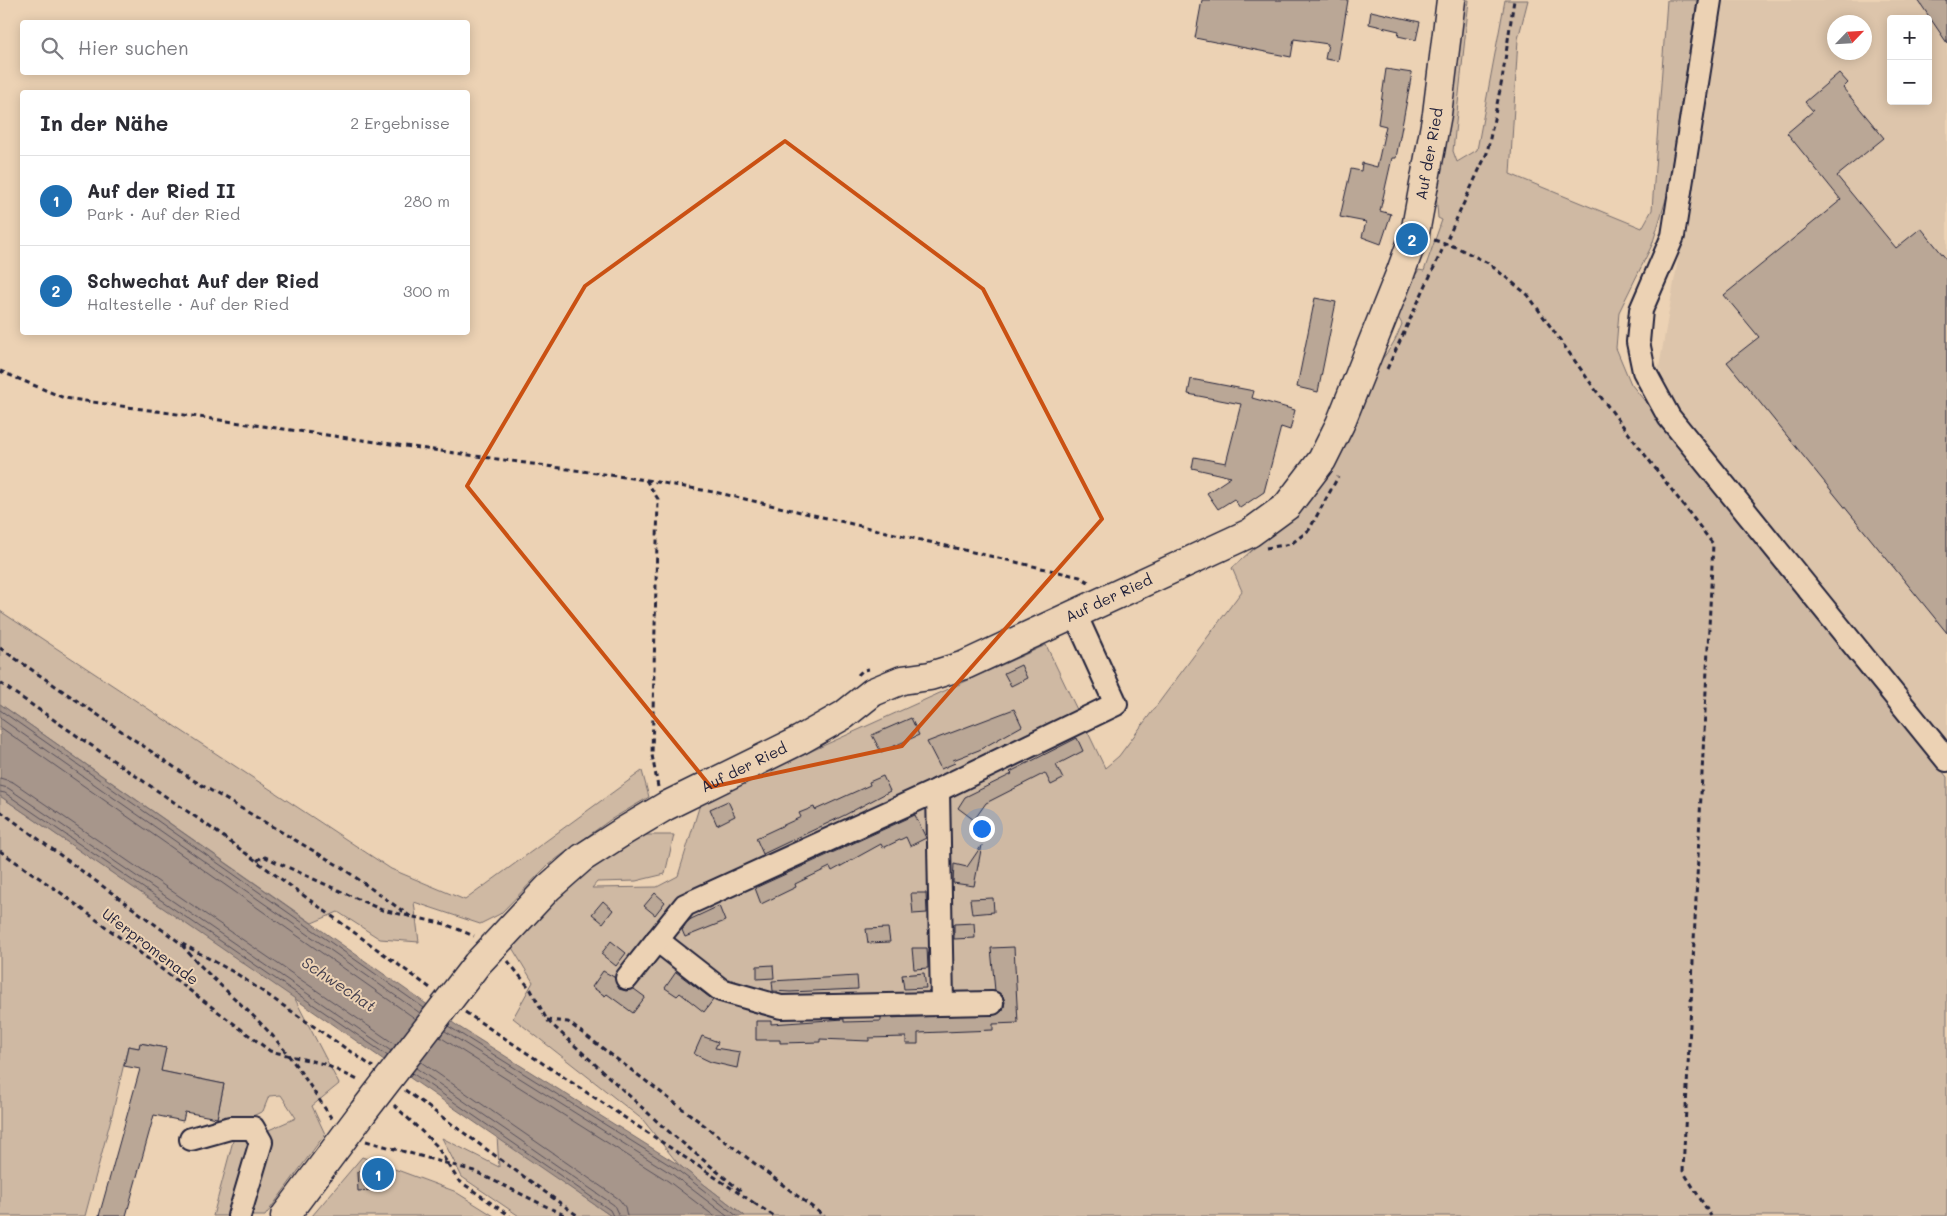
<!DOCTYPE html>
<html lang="de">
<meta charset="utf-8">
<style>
:root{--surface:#fff;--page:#f2f2f3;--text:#2b2b33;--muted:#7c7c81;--line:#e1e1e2;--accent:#1f6fb2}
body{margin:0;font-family:Mali,sans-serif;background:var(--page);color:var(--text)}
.controls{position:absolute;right:15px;top:15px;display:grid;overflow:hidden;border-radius:5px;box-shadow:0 2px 12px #0003}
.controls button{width:45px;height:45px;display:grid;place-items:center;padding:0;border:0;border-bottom:1px solid var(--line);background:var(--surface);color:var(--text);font:25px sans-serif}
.compass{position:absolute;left:1827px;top:15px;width:45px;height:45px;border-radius:50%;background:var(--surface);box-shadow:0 2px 12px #0003;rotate:65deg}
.you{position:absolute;left:981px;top:828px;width:18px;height:18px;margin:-12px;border:4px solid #fff;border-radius:50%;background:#1a73e8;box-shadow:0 0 0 8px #1a73e833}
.badge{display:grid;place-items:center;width:32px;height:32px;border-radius:50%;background:var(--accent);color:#fff;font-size:16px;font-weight:700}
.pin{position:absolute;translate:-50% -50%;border:2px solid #fff;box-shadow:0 1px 5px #0006}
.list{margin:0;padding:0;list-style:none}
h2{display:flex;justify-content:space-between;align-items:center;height:65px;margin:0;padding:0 20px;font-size:21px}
h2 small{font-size:16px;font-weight:400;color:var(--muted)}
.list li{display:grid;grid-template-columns:32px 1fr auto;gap:15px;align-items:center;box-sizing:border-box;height:90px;padding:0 20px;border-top:1px solid var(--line)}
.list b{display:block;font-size:19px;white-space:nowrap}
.list p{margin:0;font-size:16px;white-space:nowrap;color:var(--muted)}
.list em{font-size:16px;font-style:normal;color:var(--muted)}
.icon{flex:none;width:28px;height:28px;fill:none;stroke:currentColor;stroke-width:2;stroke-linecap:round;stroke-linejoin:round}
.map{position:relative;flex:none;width:1947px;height:1216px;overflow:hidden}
.search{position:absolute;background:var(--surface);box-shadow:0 2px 12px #0003;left:20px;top:20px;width:450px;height:55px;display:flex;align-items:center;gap:12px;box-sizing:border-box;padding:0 18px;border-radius:5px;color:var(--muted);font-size:19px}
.panel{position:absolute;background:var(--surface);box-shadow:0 2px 12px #0003;left:20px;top:90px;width:450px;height:245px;border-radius:5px}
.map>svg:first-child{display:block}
.built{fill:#ddc5ab;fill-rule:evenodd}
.green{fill:#cfb9a3;stroke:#786e6f}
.water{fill:#a7968b;stroke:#72686b}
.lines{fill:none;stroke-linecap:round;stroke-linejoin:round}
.shore{stroke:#57505b;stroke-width:1}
.building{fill:#baa796;stroke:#22223b}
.minor-casing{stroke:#22223b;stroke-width:26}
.major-casing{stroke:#22223b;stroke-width:31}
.path{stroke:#22223b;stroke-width:3;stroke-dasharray:5 4;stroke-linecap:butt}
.minor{stroke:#ecd2b4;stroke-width:22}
.major{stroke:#ecd2b4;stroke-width:28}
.major-bridge-casing{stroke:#22223b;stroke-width:31;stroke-linecap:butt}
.major-bridge{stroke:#ecd2b4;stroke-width:28}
.marked{fill:none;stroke:#ca5113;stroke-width:4;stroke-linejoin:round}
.labels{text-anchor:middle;stroke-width:4;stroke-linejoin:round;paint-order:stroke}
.street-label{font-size:15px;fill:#22223b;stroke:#ecd2b4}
.water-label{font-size:16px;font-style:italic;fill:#433f4f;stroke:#ecd2b4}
</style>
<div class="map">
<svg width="1947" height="1216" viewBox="0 0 1947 1216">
<rect width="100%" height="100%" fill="#ecd2b4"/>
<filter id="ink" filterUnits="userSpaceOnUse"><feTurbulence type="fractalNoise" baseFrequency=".02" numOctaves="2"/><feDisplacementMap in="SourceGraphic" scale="10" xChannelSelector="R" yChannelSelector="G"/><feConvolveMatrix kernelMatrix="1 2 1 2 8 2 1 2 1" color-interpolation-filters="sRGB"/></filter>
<g filter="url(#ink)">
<!-- built -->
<path class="built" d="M1719,0H1947V747L1675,406L1659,368L1693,174ZM1891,19H1928V101H1891ZM1834,22H1864V52H1834Z"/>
<!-- green -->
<g class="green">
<path d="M1460,0H1469L1453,151L1457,162L1477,150L1505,0H1528L1518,39L1510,174L1642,228L1652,210L1667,0H1697L1667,196L1652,245L1619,312L1616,348L1631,384L1947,777V1216H745L679,1165L643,1120L513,1018L533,982L511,946L542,906L587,868L642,835H674L665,874L636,881L597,882L592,888L657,887L678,876L701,801L1046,645L1105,768L1119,756L1242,591L1232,568L1290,516L1374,367C1388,354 1395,342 1402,324L1395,312L1405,289L1419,270L1424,271L1442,220L1438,218L1436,194Z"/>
<polygon points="0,611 391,869 465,900 642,771 649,797 610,820 548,865 500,914 480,924 414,902 419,942 380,939 338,912 312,923 0,704"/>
<path d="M0,796L294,997L339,1084L312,1106L325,1134L265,1216H213L234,1137L246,1140L296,1118L281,1095L269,1096L263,1111C246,1120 236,1122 217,1118L224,1084L161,1071L166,1048L141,1043L139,1048L128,1046L113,1111L85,1216H0Z"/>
<polygon points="497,1136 611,1216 519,1216 462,1177 442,1138 499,1167"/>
<polygon points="362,1157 454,1191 494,1216 312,1216"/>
</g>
<!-- water -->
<polygon class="water" points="0,704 459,1027 679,1165 745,1216 611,1216 0,796"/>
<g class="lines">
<!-- shore -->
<g class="shore">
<polyline points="0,710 424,1008"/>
<polyline points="0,718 420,1013"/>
<polyline points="0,727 416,1019"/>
<polyline points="0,778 13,782 396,1045"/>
<polyline points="0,786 8,788 391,1051"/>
<polyline points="0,792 5,793 388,1056"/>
<polyline points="448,1026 676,1169 737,1216"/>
<polyline points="445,1031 672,1174 727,1216"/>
<polyline points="440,1037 668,1181 714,1216"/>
<polyline points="421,1062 619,1199 625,1207 627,1216"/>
<polyline points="416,1068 614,1205 619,1216"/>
<polyline points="412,1073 610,1210 613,1216"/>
</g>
</g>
<!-- building -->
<g class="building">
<polygon points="1202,0 1348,0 1338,61 1325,59 1328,44 1294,39 1291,57 1195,38"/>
<polygon points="1918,0 1947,0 1947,43"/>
<polygon points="1371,11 1420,22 1416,40 1398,36 1399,31 1369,24"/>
<polygon points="1386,69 1412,73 1396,158 1392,158 1380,211 1391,214 1381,244 1362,237 1366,222 1340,217 1351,169 1361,171 1362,163 1377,167 1386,126 1378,124"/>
<polygon points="1839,73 1848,83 1843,88 1884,138 1837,176 1896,248 1921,228 1947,260 1947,633 1727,362 1759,337 1724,295 1841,200 1787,133 1813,111 1805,102"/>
<polygon points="1315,298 1336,302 1318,392 1297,387"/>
<polygon points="1191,379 1254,391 1252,398 1295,410 1290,430 1281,427 1264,492 1240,508 1234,499 1218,509 1207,493 1231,477 1192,468 1194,457 1226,463 1241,404 1188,394"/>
<polygon points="1021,665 1027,678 1011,686 1004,673"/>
<polygon points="1014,709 1022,726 979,750 953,760 955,763 941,769 927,742"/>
<polygon points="911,718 919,735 881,752 872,735"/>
<polygon points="1077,738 1083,751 1056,765 1063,779 1051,785 1045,773 986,803 974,820 958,808 965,797 1012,774 1010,772"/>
<polygon points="883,776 890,791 845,815 763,854 756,838 801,817 799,813 814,807 815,810 870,785 869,782"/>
<polygon points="728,801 735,816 717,825 710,809"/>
<polygon points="915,815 926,838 910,846 906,837 883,848 881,844 832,871 830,867 795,884 796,887 761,904 755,888"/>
<polygon points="982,845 974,886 953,883 954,864 967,867"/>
<polygon points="655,893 665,902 655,915 644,906"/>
<polygon points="911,893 926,893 927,913 913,914"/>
<polygon points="993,898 994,912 972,914 970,899"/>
<polygon points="603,901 613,910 603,923 592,914"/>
<polygon points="719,906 725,921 685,937 682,930 691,919"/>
<polygon points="974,923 975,938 954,939 954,924"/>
<polygon points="888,928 890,942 868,943 866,929"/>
<polygon points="611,941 626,953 616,966 601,954"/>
<polygon points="1014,947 1018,1023 993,1024 993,1030 918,1033 918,1044 906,1044 906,1037 869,1038 869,1041 820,1039 820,1042 780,1043 780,1040 756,1040 756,1021 771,1021 771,1024 844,1019 844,1022 881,1021 881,1018 886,1018 998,1014 1003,1010 1005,1002 1003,996 995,991 991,948"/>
<polygon points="912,948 927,948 928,968 914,969"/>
<polygon points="773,965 774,978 757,979 757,966"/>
<polygon points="603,971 614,977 619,989 626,991 634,989 645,997 633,1013 607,994 605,996 592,987"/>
<polygon points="676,972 713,1000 704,1012 680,993 677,996 665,988"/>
<polygon points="924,973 926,988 904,989 902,975"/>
<polygon points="857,976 858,989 790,992 773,991 772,981"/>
<polygon points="702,1036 718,1042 715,1048 740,1052 737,1068 711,1062 694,1054"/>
<polygon points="140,1043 166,1048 161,1071 224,1084 217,1118 185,1112 183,1121 154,1115 126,1216 99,1216 140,1069 124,1066 128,1046 139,1048"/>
<polygon points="371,1170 372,1190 358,1191 357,1172"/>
</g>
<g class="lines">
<!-- minor casing -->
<g class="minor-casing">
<g id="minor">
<polyline points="1710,0 1673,236 1641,310 1638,342 1644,371 1669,417 1947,760"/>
<polyline points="938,790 942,1003"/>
<polyline points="657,940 721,990 781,1007 992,1003"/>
<polyline points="627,978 685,905 938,790 1116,704 1075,614"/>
<polyline points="191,1139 230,1128 253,1128 261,1142 239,1216"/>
</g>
</g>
<!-- major casing -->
<g class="major-casing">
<g id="major">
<path id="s1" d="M477,964L548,888L582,858L624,831L666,806L800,740L844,715L873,692L902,680L930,676L965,665L1250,533L1287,506L1322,460L1340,424L1400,274L1415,233L1437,114L1451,0"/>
<polyline points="285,1216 363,1112"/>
</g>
</g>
<!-- path -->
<g class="path">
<polyline points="1434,240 1456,247 1488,263 1528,295 1597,392 1713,544 1683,1171 1711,1216"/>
<polyline points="1387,369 1487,153 1502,80 1514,0"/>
<polyline points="0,371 64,398 646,480 719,493 1080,577 1090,583"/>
<polyline points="646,480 658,499 652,755 658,787"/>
<polyline points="1266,548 1291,544 1309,530 1338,477"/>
<polyline points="0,648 193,780 341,867 411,917"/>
<polyline points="858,675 863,670 869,669"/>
<polyline points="0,683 203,822 433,990"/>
<polyline points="0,811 179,942 237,974 373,1067"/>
<polyline points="0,851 61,893 270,1051 324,1064 360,1081"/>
<polyline points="257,861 263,856 382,910 445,924 474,936"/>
<path d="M182,945C209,978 240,1001 269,1032C293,1058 312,1089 332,1119"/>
<polyline points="508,961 531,990 547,1020 661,1125 742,1192"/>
<polyline points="465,1012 754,1203"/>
<polyline points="547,1020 568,1022 824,1216"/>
<polyline points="405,1090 578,1216"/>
<polyline points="394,1105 436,1145 458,1180 510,1216"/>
<polyline points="366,1141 474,1171 566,1216"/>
<polyline points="754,1203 774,1216"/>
</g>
<!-- minor -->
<use href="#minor" class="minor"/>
<!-- major -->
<use href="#major" class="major"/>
<!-- major-bridge casing -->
<g class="major-bridge-casing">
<polyline id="major-bridge" points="363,1112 477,964"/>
</g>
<!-- major-bridge -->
<use href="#major-bridge" class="major-bridge"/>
</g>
</g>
<!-- marked area -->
<path class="marked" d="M785,141L983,289L1102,519L902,746L711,787L467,486L585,286Z"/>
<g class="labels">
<!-- street labels -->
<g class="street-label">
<text dy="5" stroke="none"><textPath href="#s1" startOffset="1325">Auf der Ried</textPath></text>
<text dy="5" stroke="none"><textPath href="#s1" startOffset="740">Auf der Ried</textPath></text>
<text dy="5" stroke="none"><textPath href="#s1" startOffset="335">Auf der Ried</textPath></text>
<text transform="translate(150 947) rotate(37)" y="5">Uferpromenade</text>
</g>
<!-- water labels -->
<g class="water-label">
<text transform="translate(339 984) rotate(34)" y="6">Schwechat</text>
</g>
</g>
</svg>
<div class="controls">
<button>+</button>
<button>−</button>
</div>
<svg class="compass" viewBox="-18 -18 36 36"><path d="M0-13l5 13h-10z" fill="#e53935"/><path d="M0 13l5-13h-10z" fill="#7c7c81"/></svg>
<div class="you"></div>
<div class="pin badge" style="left:378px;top:1174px">1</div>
<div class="pin badge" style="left:1412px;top:239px">2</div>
<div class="search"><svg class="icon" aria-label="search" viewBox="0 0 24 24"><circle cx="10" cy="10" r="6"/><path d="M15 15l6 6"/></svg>Hier suchen</div>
<section class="panel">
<h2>In der Nähe<small>2 Ergebnisse</small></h2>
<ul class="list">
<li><span class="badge">1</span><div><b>Auf der Ried II</b><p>Park · Auf der Ried</p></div><em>280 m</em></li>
<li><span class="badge">2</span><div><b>Schwechat Auf der Ried</b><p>Haltestelle · Auf der Ried</p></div><em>300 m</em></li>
</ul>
</section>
</div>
